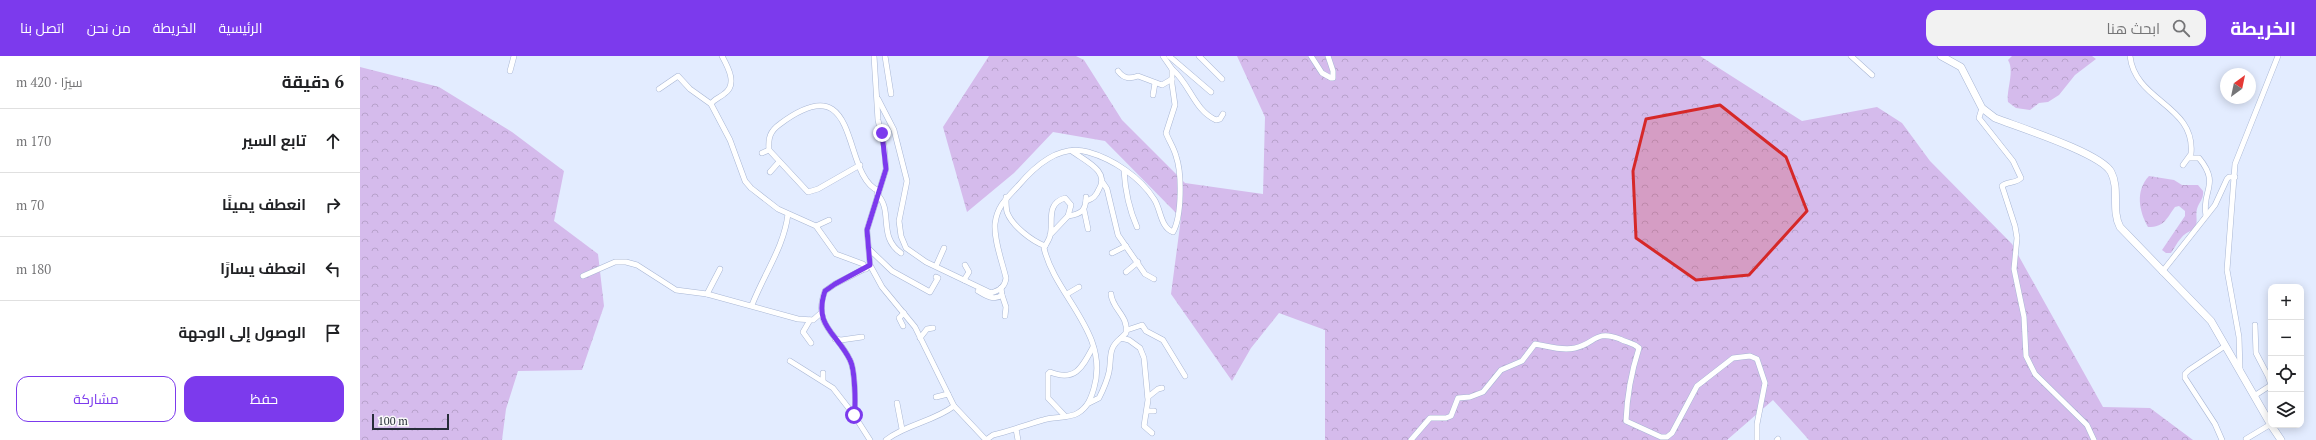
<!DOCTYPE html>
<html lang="ar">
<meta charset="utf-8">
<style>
:root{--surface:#fff;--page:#f2f2f2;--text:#202124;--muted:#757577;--line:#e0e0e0;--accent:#7c3aed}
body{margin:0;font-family:"PT Serif",Cairo,serif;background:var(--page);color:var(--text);direction:rtl}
.controls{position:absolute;right:12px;bottom:12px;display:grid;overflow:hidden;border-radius:8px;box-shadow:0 2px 10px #0003}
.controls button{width:36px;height:36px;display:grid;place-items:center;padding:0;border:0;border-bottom:1px solid var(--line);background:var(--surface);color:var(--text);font:20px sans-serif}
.compass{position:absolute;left:1860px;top:12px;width:36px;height:36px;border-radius:50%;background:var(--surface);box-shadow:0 2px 10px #0003;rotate:33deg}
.scale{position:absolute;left:12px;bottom:10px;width:77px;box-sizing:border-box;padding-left:4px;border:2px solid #272d39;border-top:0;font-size:11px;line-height:14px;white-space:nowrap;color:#272d39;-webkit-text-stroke:3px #f9f9f9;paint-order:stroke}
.stop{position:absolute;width:12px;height:12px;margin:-9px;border:3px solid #7c3aed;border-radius:50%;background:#fff}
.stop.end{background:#7c3aed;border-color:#fff;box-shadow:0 1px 4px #0008}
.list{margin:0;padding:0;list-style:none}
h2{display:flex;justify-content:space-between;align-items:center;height:52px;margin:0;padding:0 16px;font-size:17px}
h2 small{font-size:13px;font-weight:400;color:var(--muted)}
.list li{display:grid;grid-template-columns:26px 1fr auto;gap:12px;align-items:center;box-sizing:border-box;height:64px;padding:0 16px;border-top:1px solid var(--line)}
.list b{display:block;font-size:15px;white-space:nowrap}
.list em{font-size:13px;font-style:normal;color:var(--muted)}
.actions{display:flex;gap:8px;padding:12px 16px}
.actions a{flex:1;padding:9px 0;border:1px solid var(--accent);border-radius:12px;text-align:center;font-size:14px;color:var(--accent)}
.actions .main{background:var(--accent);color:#fff}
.icon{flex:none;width:22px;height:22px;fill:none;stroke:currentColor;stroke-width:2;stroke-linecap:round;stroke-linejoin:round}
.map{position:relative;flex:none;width:1956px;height:384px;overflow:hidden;direction:ltr}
header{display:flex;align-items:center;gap:24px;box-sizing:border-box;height:56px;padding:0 20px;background:var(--accent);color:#fff}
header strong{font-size:19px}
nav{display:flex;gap:22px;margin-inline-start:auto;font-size:14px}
.search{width:280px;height:36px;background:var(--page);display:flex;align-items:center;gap:10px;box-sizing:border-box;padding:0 14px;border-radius:12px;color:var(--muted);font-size:15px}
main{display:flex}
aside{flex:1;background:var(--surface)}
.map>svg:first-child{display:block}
.forest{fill:url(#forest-crowns)}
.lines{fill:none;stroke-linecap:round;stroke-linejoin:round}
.street-casing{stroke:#a8b6d4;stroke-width:6}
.secondary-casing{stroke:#a8b6d4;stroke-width:8}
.street{stroke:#fff;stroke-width:5}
.secondary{stroke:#fff;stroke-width:7}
.route{stroke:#7c3aed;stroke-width:5}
.marked{fill:#d62828;fill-opacity:0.2;stroke:#d62828;stroke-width:3;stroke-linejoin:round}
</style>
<header>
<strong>الخريطة</strong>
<div class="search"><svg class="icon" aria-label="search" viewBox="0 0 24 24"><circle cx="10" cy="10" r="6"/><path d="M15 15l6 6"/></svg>ابحث هنا</div>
<nav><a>الرئيسية</a><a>الخريطة</a><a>من نحن</a><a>اتصل بنا</a></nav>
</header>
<main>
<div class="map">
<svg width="1956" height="384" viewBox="0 0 1956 384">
<defs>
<pattern id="forest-crowns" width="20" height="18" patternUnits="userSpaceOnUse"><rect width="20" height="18" fill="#d5bbec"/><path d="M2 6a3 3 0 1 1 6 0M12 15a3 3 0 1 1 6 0" fill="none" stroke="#b7a1cb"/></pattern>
</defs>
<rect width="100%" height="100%" fill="#e3ecff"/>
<!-- forest -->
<g class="forest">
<polygon points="629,0 716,0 724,4 762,64 825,127 903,138 905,61 877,0 1340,0 1442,65 1517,51 1542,67 1570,105 1652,188 1743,351 1790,352 1833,384 1449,384 1413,344 1367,384 965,384 965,274 919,257 891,292 872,325 811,238 821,162 745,85 693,76 654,117 607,156 583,71"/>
<path d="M1652,0H1732L1736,3L1715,19L1699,39L1688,46L1679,47L1670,54L1656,52L1648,46C1646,34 1655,15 1648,4Z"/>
<polygon points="0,11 79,31 152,76 204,115 194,165 238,198 244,250 222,314 158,315 146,353 142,384 0,384"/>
<path d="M1789,120L1814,124L1822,129H1838L1843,135C1844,143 1839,146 1837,153C1835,161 1839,166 1834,174C1822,176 1817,188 1811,197H1806L1802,194L1825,160V155L1819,150L1815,151C1806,163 1805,171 1788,171C1779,155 1775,135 1789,120Z"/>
</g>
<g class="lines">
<!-- street casing -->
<g class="street-casing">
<g id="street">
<path d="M362,0C368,11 378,29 364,38C359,42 354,43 351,48L370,84L385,125L391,132L418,153L456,170L476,198L503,208L506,213"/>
<polyline points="514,0 518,64 524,90 526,113 507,174 510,209 522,231 555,271 594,350 626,384"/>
<polyline points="525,0 531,38"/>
<polyline points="809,0 851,36"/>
<polyline points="839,0 862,23"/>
<polyline points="951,0 962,17 971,22 973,22 973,15 968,0"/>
<polyline points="1491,0 1512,19"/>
<path d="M1770,0C1775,46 1836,49 1831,98L1823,109"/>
<path d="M812,13C830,28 834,54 856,64L860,63L863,58"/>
<polyline points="150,15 154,0"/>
<path d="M758,15C764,23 770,23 778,20L802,29L812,23"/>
<polyline points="299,33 318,20 330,33 351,48"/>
<polyline points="793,39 795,27"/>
<path d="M518,43L534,74L547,125L539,165L541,180L546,192L566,206L631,237C640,234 645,231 646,222C642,205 634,185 635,168C637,150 647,142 658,130C675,110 699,88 728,96C753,103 780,121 794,143C801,153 800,171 813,176C822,160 822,117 816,100C814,92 809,85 806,77L815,49L812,28V13L803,0"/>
<path d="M1622,52L1619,62L1653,105L1661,122C1655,128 1647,125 1642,130L1655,170L1657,182L1654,213L1664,261L1666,300L1675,318L1727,369L1734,384"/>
<path d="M712,95C725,105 750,115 739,133C736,140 733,143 726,145"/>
<polyline points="402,97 409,94"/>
<path d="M1830,102H1839C1861,129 1841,134 1846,160"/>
<path d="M500,109L458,133L448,136L409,94C408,82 410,75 420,68C503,6 480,120 519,135"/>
<path d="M764,114C765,133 769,153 777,171"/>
<polyline points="410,116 418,107"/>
<polyline points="743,127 747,133 758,179 785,218 794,223"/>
<path d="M517,138C534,155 517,180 541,197"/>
<path d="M646,141C646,145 646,152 647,156C652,170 672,185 685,190"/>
<polyline points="724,154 728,173"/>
<path d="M708,160C721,158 726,155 726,141"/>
<polyline points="456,170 469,164"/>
<polyline points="509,193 532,215 570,236 578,222 576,221"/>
<polyline points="752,197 766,190"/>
<polyline points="576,210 584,192"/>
<path d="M508,211L475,228L465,235C452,269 478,278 490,304C495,313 496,349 494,359L510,384"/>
<polyline points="766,216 778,206"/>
<polyline points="1802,216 1855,149 1867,123 1869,121 1875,121"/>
<polyline points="223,220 255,206 266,206 277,209 316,234 347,238 438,263 453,264 461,257"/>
<polyline points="604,224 609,216 605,209"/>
<path d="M618,235C626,240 634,245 642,239L641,232"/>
<polyline points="347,238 360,213"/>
<polyline points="707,238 719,231"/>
<path d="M751,238C752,253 769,260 766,277L761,282"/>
<polyline points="642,239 646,251 645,260"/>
<path d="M392,249C404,218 424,191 428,158"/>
<polyline points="450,264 443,276 451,287"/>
<polyline points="543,270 539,262 544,257"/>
<polyline points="767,274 782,269 786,275 803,284 825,320"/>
<polyline points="560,282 567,273 573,272"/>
<polyline points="475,283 481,284 502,281"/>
<polyline points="430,305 473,332 494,359"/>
<polyline points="1880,314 1879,281 1867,214 1875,108 1918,0"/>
<polyline points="463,317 463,325"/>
<polyline points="1894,340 1911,329 1908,320 1896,297 1895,269"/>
<polyline points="576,341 588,338"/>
<polyline points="788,341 798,333 802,332"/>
<polyline points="537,347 542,373"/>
<path d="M729,347L739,342C743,334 747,325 749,316C752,302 747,293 761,282L769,284L780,292L784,302L788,344L784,370L792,377"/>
<polyline points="787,355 794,355"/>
<path d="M705,360L688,342V318L690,316C715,326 722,312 733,291"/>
<polyline points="656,373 658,384"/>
<polyline points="1886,383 1911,368"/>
<path d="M526,384C546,368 573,366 594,350"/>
<path d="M626,384L633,379C650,375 666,369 683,364C694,360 708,363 718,357C728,351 731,342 734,332C750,277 695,240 684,192C686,188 689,184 690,180C694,166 685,148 705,142L711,149L708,160L690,179"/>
<path d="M1051,384L1070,362H1086L1091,360L1098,342L1110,341L1123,336L1141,314L1162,305L1175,288C1187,290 1202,295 1215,292C1235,288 1235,273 1260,283C1267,287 1272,286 1279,292C1271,317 1267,339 1266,365L1301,381H1307L1312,377L1337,330L1373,302L1390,300L1397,303L1405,327L1397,368V384"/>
<polyline points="1417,384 1418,383"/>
<polyline points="1862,384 1855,368 1825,322 1825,318 1829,314 1865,290"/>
</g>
</g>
<!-- secondary casing -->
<g class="secondary-casing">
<g id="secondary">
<path d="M1581,0L1601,11L1622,52L1635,62C1658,71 1741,97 1751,116C1760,133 1751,154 1760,171L1851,265L1911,369"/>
<polyline points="1911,369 1921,384"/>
</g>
</g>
<!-- street -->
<use href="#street" class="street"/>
<!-- secondary -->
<use href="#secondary" class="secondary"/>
</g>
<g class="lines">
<!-- route -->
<path class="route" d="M494,359C496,349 495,313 490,304C477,277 453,270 465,235L475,228L510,209L507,174L526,113L522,77"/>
</g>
<!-- marked area -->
<path class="marked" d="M1360,49L1426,101L1447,155L1389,219L1336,224L1276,182L1273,115L1286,63Z"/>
</svg>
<div class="controls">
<button>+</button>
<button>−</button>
<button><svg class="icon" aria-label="locate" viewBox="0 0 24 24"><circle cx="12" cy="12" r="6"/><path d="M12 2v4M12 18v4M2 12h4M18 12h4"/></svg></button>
<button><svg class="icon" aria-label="layers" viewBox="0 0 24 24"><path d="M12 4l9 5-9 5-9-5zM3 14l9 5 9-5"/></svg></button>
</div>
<svg class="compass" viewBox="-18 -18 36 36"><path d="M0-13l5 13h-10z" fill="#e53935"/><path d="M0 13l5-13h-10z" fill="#757577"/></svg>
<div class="scale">100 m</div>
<div class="stop" style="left:494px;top:359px"></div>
<div class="stop end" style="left:522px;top:77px"></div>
</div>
<aside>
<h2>6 دقيقة<small>سيرًا · 420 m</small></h2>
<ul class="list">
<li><svg class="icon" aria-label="ahead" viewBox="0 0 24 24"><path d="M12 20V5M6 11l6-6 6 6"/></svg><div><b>تابع السير</b></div><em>170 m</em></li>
<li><svg class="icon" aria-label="right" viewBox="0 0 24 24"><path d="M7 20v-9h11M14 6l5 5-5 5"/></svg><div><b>انعطف يمينًا</b></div><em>70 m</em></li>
<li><svg class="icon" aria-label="left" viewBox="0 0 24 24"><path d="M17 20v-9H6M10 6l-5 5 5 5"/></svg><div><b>انعطف يسارًا</b></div><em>180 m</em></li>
<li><svg class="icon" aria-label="arrive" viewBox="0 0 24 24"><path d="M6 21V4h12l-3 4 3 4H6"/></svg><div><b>الوصول إلى الوجهة</b></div></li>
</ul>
<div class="actions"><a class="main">حفظ</a><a>مشاركة</a></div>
</aside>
</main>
